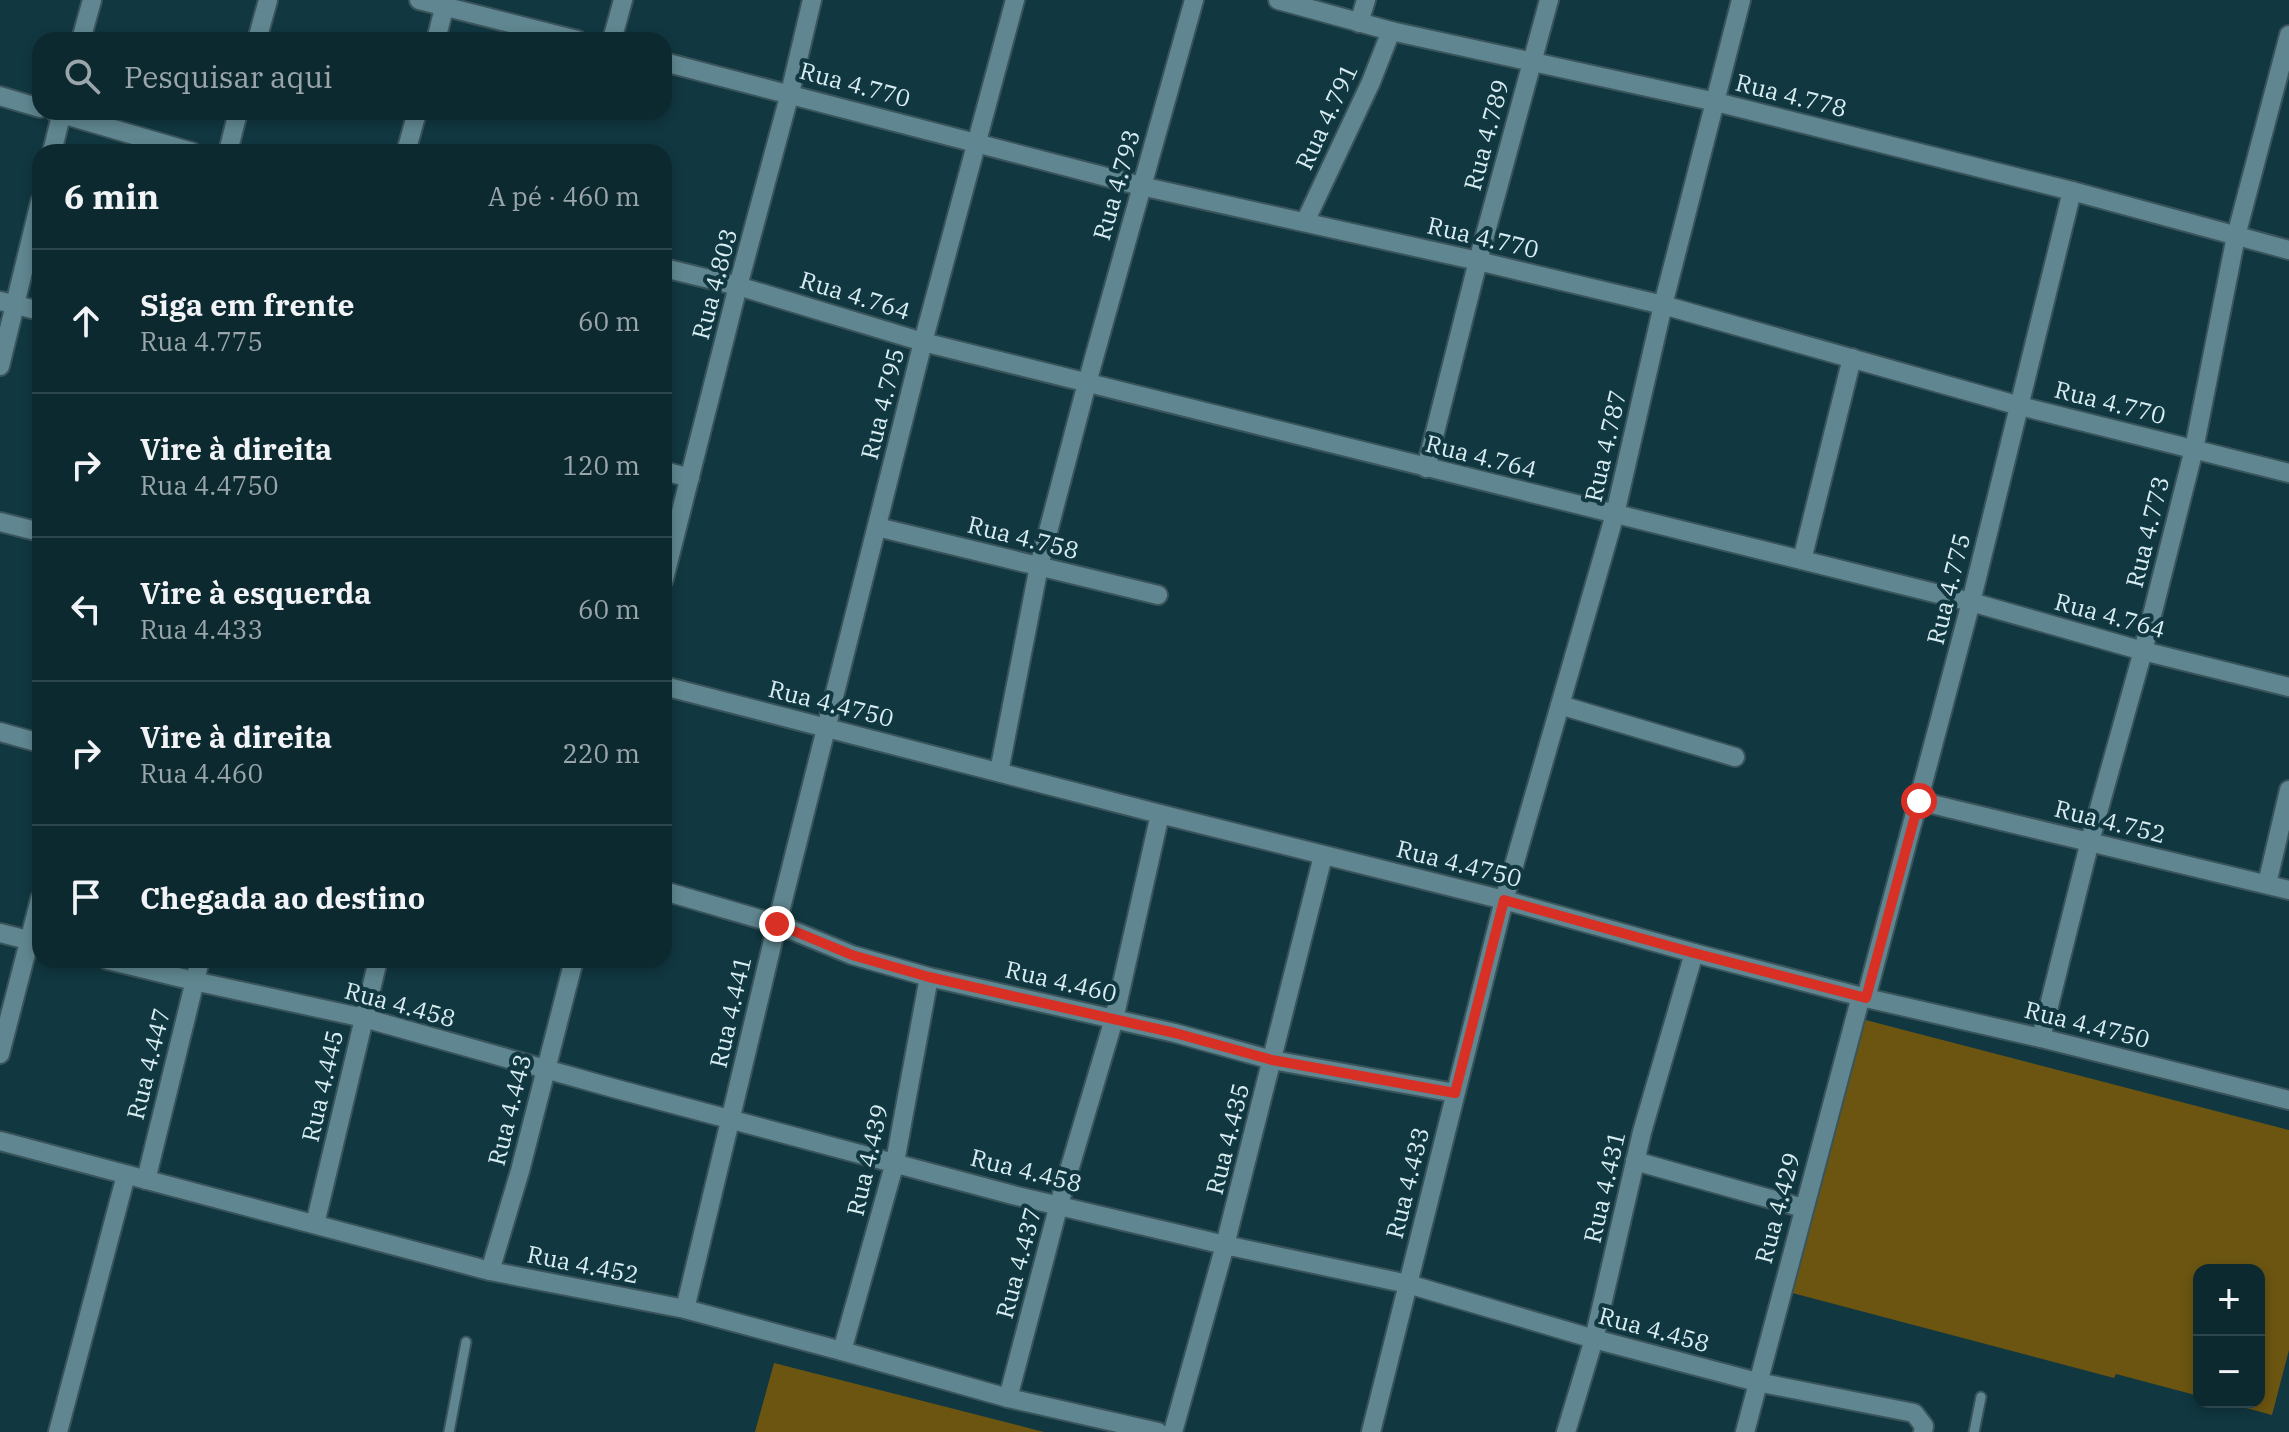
<!DOCTYPE html>
<html lang="pt">
<meta charset="utf-8">
<style>
:root{--surface:#0d2930;--page:#163138;--text:#f1f3f6;--muted:#9aa6ab;--line:#2d454c}
body{margin:0;font-family:"IBM Plex Serif",serif;background:var(--page);color:var(--text)}
.controls{position:absolute;right:24px;bottom:24px;display:grid;overflow:hidden;border-radius:16px;box-shadow:0 4px 12px #0003}
.controls button{width:72px;height:72px;display:grid;place-items:center;padding:0;border:0;border-bottom:2px solid var(--line);background:var(--surface);color:var(--text);font:40px sans-serif}
.stop{position:absolute;width:24px;height:24px;margin:-18px;border:6px solid #d93025;border-radius:50%;background:#fff}
.stop.end{background:#d93025;border-color:#fff;box-shadow:0 2px 8px #0008}
.list{margin:0;padding:0;list-style:none}
h2{display:flex;justify-content:space-between;align-items:center;height:104px;margin:0;padding:0 32px;font-size:34px}
h2 small{font-size:26px;font-weight:400;color:var(--muted)}
.list li{display:grid;grid-template-columns:52px 1fr auto;gap:24px;align-items:center;box-sizing:border-box;height:144px;padding:0 32px;border-top:2px solid var(--line)}
.list b{display:block;font-size:30px;white-space:nowrap}
.list p{margin:0;font-size:26px;white-space:nowrap;color:var(--muted)}
.list em{font-size:26px;font-style:normal;color:var(--muted)}
.icon{flex:none;width:44px;height:44px;fill:none;stroke:currentColor;stroke-width:2;stroke-linecap:round;stroke-linejoin:round}
.map{position:relative;flex:none;width:2289px;height:1432px;overflow:hidden}
.search{position:absolute;background:var(--surface);box-shadow:0 4px 12px #0003;left:32px;top:32px;width:640px;height:88px;display:flex;align-items:center;gap:20px;box-sizing:border-box;padding:0 28px;border-radius:24px;color:var(--muted);font-size:30px}
.panel{position:absolute;background:var(--surface);box-shadow:0 4px 12px #0003;left:32px;top:144px;width:640px;height:824px;border-radius:24px}
.map>svg:first-child{display:block}
.green{fill:#6b5511}
.lines{fill:none;stroke-linecap:round;stroke-linejoin:round}
.service-casing{stroke:#39545a;stroke-width:13}
.minor-casing{stroke:#39545a;stroke-width:22}
.service{stroke:#608791;stroke-width:9}
.minor{stroke:#608791;stroke-width:18}
.route{stroke:#d93025;stroke-width:10}
.labels{text-anchor:middle;stroke-width:8;stroke-linejoin:round;paint-order:stroke}
.street-label{font-size:24px;fill:#d8edf2;stroke:#113740}
</style>
<div class="map">
<svg width="2289" height="1432" viewBox="0 0 2289 1432">
<rect width="100%" height="100%" fill="#113740"/>
<!-- green -->
<g class="green">
<polygon points="1854,1017 2289,1130 2289,1350 2272,1415 2224,1402 2259,1402 2259,1270 2199,1270 2199,1396 2116,1374 2114,1378 1781,1290"/>
<polygon points="774,1363 1044,1432 755,1432"/>
</g>
<g class="lines">
<!-- service casing -->
<g class="service-casing">
<g id="service">
<polyline points="449,1432 466,1342"/>
<polyline points="1974,1432 1981,1397"/>
</g>
</g>
<!-- minor casing -->
<g class="minor-casing">
<g id="minor">
<polyline points="419,0 577,40"/>
<polyline points="1278,0 1391,31 1716,102 2072,191 2289,250"/>
<polyline points="1359,23 1366,0"/>
<polyline points="81,40 92,0"/>
<polyline points="257,40 268,0"/>
<polyline points="436,40 446,0"/>
<polyline points="612,40 623,0"/>
<polyline points="664,62 1141,186 1478,261 1663,305 2020,406 2289,473"/>
<polyline points="0,96 40,108"/>
<polyline points="55,112 192,152"/>
<polyline points="52,152 62,112"/>
<polyline points="228,152 238,112"/>
<polyline points="406,152 417,112"/>
<polyline points="1305,222 1371,82 1391,31"/>
<polyline points="664,268 738,286 923,342 1971,602 2143,651 2289,687"/>
<polyline points="0,301 40,311"/>
<polyline points="0,366 40,202"/>
<polyline points="1426,468 1478,261 1549,0"/>
<polyline points="664,471 690,478"/>
<polyline points="0,522 40,532"/>
<polyline points="877,527 1158,595"/>
<polyline points="1802,560 1852,358"/>
<polyline points="664,579 738,286 790,93 812,0"/>
<polyline points="664,686 1160,814 1504,900 1694,953 1866,998 2041,1038 2289,1100"/>
<polyline points="1560,705 1735,757"/>
<polyline points="0,732 40,743"/>
<polyline points="999,772 1039,566 1087,383 1194,0"/>
<polyline points="1919,801 2289,890"/>
<polyline points="2267,884 2289,790"/>
<polyline points="664,891 777,924 852,955 929,977 1175,1033 1272,1060 1455,1093"/>
<polyline points="0,933 40,943"/>
<polyline points="108,960 194,981 364,1018 613,1088 1013,1195 1225,1245 1408,1284 1594,1339 1757,1382 1914,1413 1924,1426 1923,1432"/>
<polyline points="1866,998 1971,602 2072,191"/>
<polyline points="2041,1038 2090,841 2143,651 2194,449 2236,236 2289,35"/>
<polyline points="0,1054 40,899"/>
<polyline points="0,1141 490,1271 685,1309 842,1351 1008,1398 1158,1432"/>
<polyline points="1635,1161 1803,1208"/>
<polyline points="146,1180 200,960"/>
<polyline points="315,1224 378,960"/>
<polyline points="490,1271 520,1171 574,960"/>
<polyline points="685,1309 777,924 923,342 1015,0"/>
<polyline points="842,1351 895,1162 929,977"/>
<polyline points="1008,1398 1059,1204 1114,1019 1160,814"/>
<polyline points="58,1432 126,1175"/>
<polyline points="1173,1432 1225,1245 1323,856"/>
<polyline points="1371,1432 1504,900 1615,514 1663,305 1741,0"/>
<polyline points="1566,1432 1594,1339 1642,1132 1694,953"/>
<polyline points="1745,1432 1861,996"/>
</g>
</g>
<!-- service -->
<use href="#service" class="service"/>
<!-- minor -->
<use href="#minor" class="minor"/>
</g>
<g class="lines">
<!-- route -->
<polyline class="route" points="777,924 852,955 929,977 1175,1033 1272,1060 1455,1093 1504,900 1694,953 1866,998 1919,801"/>
</g>
<g class="labels">
<!-- street labels -->
<g class="street-label">
<text transform="translate(855 85) rotate(15)" y="8">Rua 4.770</text>
<text transform="translate(1791 96) rotate(14)" y="8">Rua 4.778</text>
<text transform="translate(1327 117) rotate(-65)" y="8">Rua 4.791</text>
<text transform="translate(1487 135) rotate(-75)" y="8">Rua 4.789</text>
<text transform="translate(1117 185) rotate(-74)" y="8">Rua 4.793</text>
<text transform="translate(1483 238) rotate(13)" y="8">Rua 4.770</text>
<text transform="translate(715 284) rotate(-75)" y="8">Rua 4.803</text>
<text transform="translate(855 296) rotate(17)" y="8">Rua 4.764</text>
<text transform="translate(2110 403) rotate(14)" y="8">Rua 4.770</text>
<text transform="translate(883 404) rotate(-76)" y="8">Rua 4.795</text>
<text transform="translate(1606 446) rotate(-77)" y="8">Rua 4.787</text>
<text transform="translate(1481 457) rotate(14)" y="8">Rua 4.764</text>
<text transform="translate(2148 532) rotate(-76)" y="8">Rua 4.773</text>
<text transform="translate(1023 538) rotate(14)" y="8">Rua 4.758</text>
<text transform="translate(1949 589) rotate(-76)" y="8">Rua 4.775</text>
<text transform="translate(2110 616) rotate(15)" y="8">Rua 4.764</text>
<text transform="translate(831 704) rotate(14)" y="8">Rua 4.4750</text>
<text transform="translate(2110 822) rotate(14)" y="8">Rua 4.752</text>
<text transform="translate(1459 864) rotate(14)" y="8">Rua 4.4750</text>
<text transform="translate(1061 982) rotate(13)" y="8">Rua 4.460</text>
<text transform="translate(400 1005) rotate(15)" y="8">Rua 4.458</text>
<text transform="translate(731 1012) rotate(-77)" y="8">Rua 4.441</text>
<text transform="translate(2087 1025) rotate(14)" y="8">Rua 4.4750</text>
<text transform="translate(149 1064) rotate(-76)" y="8">Rua 4.447</text>
<text transform="translate(323 1086) rotate(-77)" y="8">Rua 4.445</text>
<text transform="translate(510 1110) rotate(-76)" y="8">Rua 4.443</text>
<text transform="translate(1228 1139) rotate(-76)" y="8">Rua 4.435</text>
<text transform="translate(868 1160) rotate(-77)" y="8">Rua 4.439</text>
<text transform="translate(1026 1171) rotate(14)" y="8">Rua 4.458</text>
<text transform="translate(1408 1183) rotate(-76)" y="8">Rua 4.433</text>
<text transform="translate(1605 1187) rotate(-77)" y="8">Rua 4.431</text>
<text transform="translate(1778 1208) rotate(-75)" y="8">Rua 4.429</text>
<text transform="translate(1019 1263) rotate(-75)" y="8">Rua 4.437</text>
<text transform="translate(583 1265) rotate(11)" y="8">Rua 4.452</text>
<text transform="translate(1654 1330) rotate(15)" y="8">Rua 4.458</text>
</g>
</g>
</svg>
<div class="controls">
<button>+</button>
<button>−</button>
</div>
<div class="stop" style="left:1919px;top:801px"></div>
<div class="stop end" style="left:777px;top:924px"></div>
<div class="search"><svg class="icon" aria-label="search" viewBox="0 0 24 24"><circle cx="10" cy="10" r="6"/><path d="M15 15l6 6"/></svg>Pesquisar aqui</div>
<section class="panel">
<h2>6 min<small>A pé · 460 m</small></h2>
<ul class="list">
<li><svg class="icon" aria-label="ahead" viewBox="0 0 24 24"><path d="M12 20V5M6 11l6-6 6 6"/></svg><div><b>Siga em frente</b><p>Rua 4.775</p></div><em>60 m</em></li>
<li><svg class="icon" aria-label="right" viewBox="0 0 24 24"><path d="M7 20v-9h11M14 6l5 5-5 5"/></svg><div><b>Vire à direita</b><p>Rua 4.4750</p></div><em>120 m</em></li>
<li><svg class="icon" aria-label="left" viewBox="0 0 24 24"><path d="M17 20v-9H6M10 6l-5 5 5 5"/></svg><div><b>Vire à esquerda</b><p>Rua 4.433</p></div><em>60 m</em></li>
<li><svg class="icon" aria-label="right" viewBox="0 0 24 24"><path d="M7 20v-9h11M14 6l5 5-5 5"/></svg><div><b>Vire à direita</b><p>Rua 4.460</p></div><em>220 m</em></li>
<li><svg class="icon" aria-label="arrive" viewBox="0 0 24 24"><path d="M6 21V4h12l-3 4 3 4H6"/></svg><div><b>Chegada ao destino</b></div></li>
</ul>
</section>
</div>
